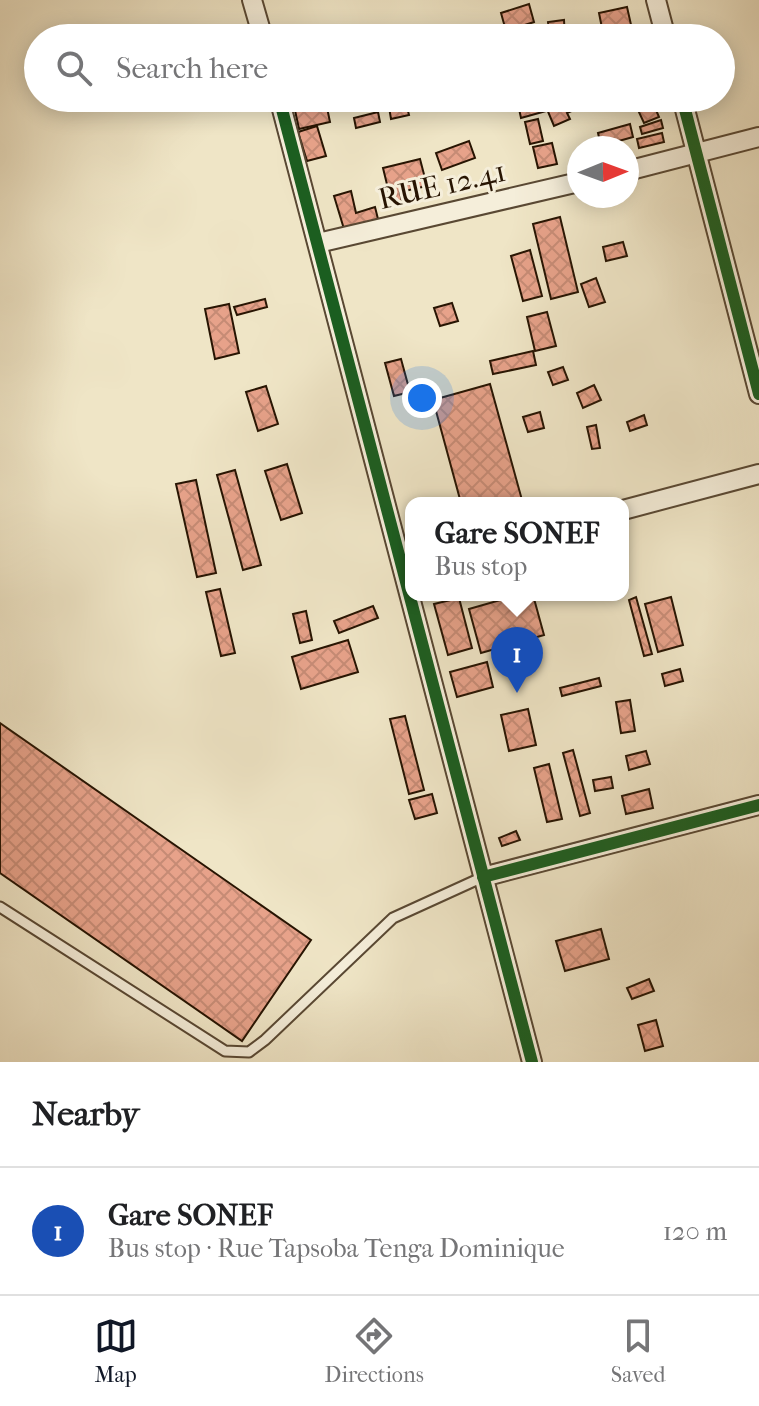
<!DOCTYPE html>
<meta charset="utf-8">
<style>
:root{--surface:#fff;--page:#f6f6f6;--text:#202124;--muted:#757577;--line:#e0e0e0;--accent:#111827}
body{margin:0;font-family:"IM FELL French Canon",serif;background:var(--page);color:var(--text)}
.compass{position:absolute;left:567px;top:136px;width:72px;height:72px;border-radius:50%;background:var(--surface);box-shadow:0 4px 20px #0003;rotate:89deg}
.you{position:absolute;left:422px;top:398px;width:28px;height:28px;margin:-20px;border:6px solid #fff;border-radius:50%;background:#1a73e8;box-shadow:0 0 0 12px #1a73e833}
.badge{display:grid;place-items:center;width:52px;height:52px;border-radius:50%;background:var(--accent);color:#fff;font-size:26px;font-weight:700}
.pin{position:absolute;translate:-50% -66px;filter:drop-shadow(0 2px 4px #0008)}
.pin::after{content:'';position:absolute;top:42px;width:28px;height:24px;background:inherit;clip-path:polygon(0 0,100% 0,50% 100%)}
.popup{position:absolute;left:405px;top:497px;width:224px;height:104px;box-sizing:border-box;display:grid;place-content:center;border-radius:16px;background:var(--surface);filter:drop-shadow(0 2px 6px #0005);font-size:26px;white-space:nowrap;color:var(--muted)}
.popup b{font-size:30px;color:var(--text)}
.popup::after{content:'';position:absolute;left:50%;top:100%;margin-left:-16px;border:16px solid transparent;border-top-color:var(--surface)}
.list{margin:0;padding:0;list-style:none}
h2{display:flex;justify-content:space-between;align-items:center;height:104px;margin:0;padding:0 32px;font-size:34px}
h2 small{font-size:26px;font-weight:400;color:var(--muted)}
.list li{display:grid;grid-template-columns:52px 1fr auto;gap:24px;align-items:center;box-sizing:border-box;height:128px;padding:0 32px;border-top:2px solid var(--line)}
.list b{display:block;font-size:30px;white-space:nowrap}
.list p{margin:0;font-size:26px;white-space:nowrap;color:var(--muted)}
.list em{font-size:26px;font-style:normal;color:var(--muted)}
.icon{flex:none;width:44px;height:44px;fill:none;stroke:currentColor;stroke-width:2;stroke-linecap:round;stroke-linejoin:round}
.map{position:relative;flex:none;width:759px;height:1062px;overflow:hidden}
.search{position:absolute;background:var(--surface);box-shadow:0 4px 20px #0003;left:24px;right:24px;top:24px;height:88px;display:flex;align-items:center;gap:20px;box-sizing:border-box;padding:0 28px;border-radius:44px;color:var(--muted);font-size:30px}
.sheet{height:232px;background:var(--surface)}
nav{display:flex;justify-content:space-around;align-items:center;box-sizing:border-box;height:112px;border-top:2px solid var(--line);background:var(--surface);font-size:22px;color:var(--muted)}
nav a{display:grid;justify-items:center;gap:4px}
nav .on{color:var(--accent)}
.map>svg:first-child{display:block}
.building{fill:url(#building-cross-hatch);stroke:#271402;stroke-width:2}
.lines{fill:none;stroke-linecap:round;stroke-linejoin:round}
.service-casing{stroke:#594833;stroke-width:13}
.minor-casing{stroke:#594833;stroke-width:22}
.service{stroke:#f5eeda;stroke-width:9}
.minor{stroke:#f5eeda;stroke-width:18}
.cycleway-casing{stroke:#f5eeda;stroke-width:17}
.cycleway{stroke:#1b5e20;stroke-width:12}
.labels{text-anchor:middle;stroke-width:6;stroke-linejoin:round;paint-order:stroke}
.street-label{font-size:30px;fill:#271402;stroke:#f5eeda}
</style>
<div class="map">
<svg width="759" height="1062" viewBox="0 0 759 1062">
<defs>
<pattern id="building-cross-hatch" width="8" height="8" patternUnits="userSpaceOnUse" patternTransform="scale(2)"><rect width="8" height="8" fill="#e7a28a"/><path d="M0 0l8 8M0 8l8-8" fill="none" stroke="#c68b75"/></pattern>
</defs>
<rect width="100%" height="100%" fill="#efe5c6"/>
<filter id="stains"><feTurbulence type="fractalNoise" baseFrequency=".0025" numOctaves="4"/><feColorMatrix values="0 0 0 0 .2 0 0 0 0 .09 0 0 0 0 .02 0 0 0 .5 -.17"/></filter>
<radialGradient id="worn" r=".72"><stop offset=".6" stop-color="#630" stop-opacity="0"/><stop offset="1" stop-color="#630" stop-opacity=".3"/></radialGradient>
<!-- building -->
<g class="building">
<polygon points="529,4 534,22 506,31 501,13"/>
<polygon points="627,7 634,38 604,38 599,13"/>
<polygon points="564,20 565,38 550,38 548,22"/>
<polygon points="305,98 325,98 330,122 299,129 293,101"/>
<polygon points="542,98 546,111 521,118 518,104"/>
<polygon points="554,98 579,98 583,106 567,113 570,119 554,126 544,102"/>
<polygon points="406,103 409,115 391,119 389,107"/>
<polygon points="653,103 659,117 644,123 638,110"/>
<polygon points="378,112 380,122 356,128 354,118"/>
<polygon points="538,119 543,141 530,144 525,122"/>
<polygon points="661,120 663,128 642,134 640,127"/>
<polygon points="630,124 633,137 601,146 598,133"/>
<polygon points="317,126 326,156 307,161 298,132"/>
<polygon points="662,133 664,142 639,148 637,139"/>
<polygon points="469,141 475,158 442,170 436,153"/>
<polygon points="552,143 557,164 538,168 533,147"/>
<polygon points="420,159 427,186 400,192 402,202 392,205 383,168"/>
<polygon points="351,191 356,213 375,207 378,219 344,229 334,196"/>
<polygon points="560,217 578,292 551,299 533,224"/>
<polygon points="623,242 627,256 606,261 603,247"/>
<polygon points="530,250 542,296 523,301 511,256"/>
<polygon points="596,278 605,302 589,307 581,284"/>
<polygon points="265,299 267,307 237,315 234,307"/>
<polygon points="452,303 458,321 440,326 434,308"/>
<polygon points="229,304 239,353 215,359 205,309"/>
<polygon points="547,312 556,346 535,351 527,317"/>
<polygon points="533,351 536,365 493,374 490,361"/>
<polygon points="401,359 410,392 394,396 385,363"/>
<polygon points="563,367 568,380 553,385 548,372"/>
<polygon points="490,384 522,500 513,503 461,503 433,400"/>
<polygon points="594,385 601,400 583,408 577,393"/>
<polygon points="266,386 278,424 258,431 246,392"/>
<polygon points="540,412 544,428 528,432 523,417"/>
<polygon points="644,415 647,425 630,431 627,422"/>
<polygon points="596,425 600,448 592,449 587,427"/>
<polygon points="287,464 302,513 281,520 265,471"/>
<polygon points="235,470 261,565 243,570 217,475"/>
<polygon points="196,480 216,573 197,577 176,484"/>
<polygon points="220,589 235,653 221,656 206,592"/>
<polygon points="518,595 533,595 544,635 481,653 469,609"/>
<polygon points="636,597 652,654 644,656 629,600"/>
<polygon points="671,597 683,645 658,652 645,604"/>
<polygon points="459,598 472,648 448,655 434,604"/>
<polygon points="373,606 378,618 339,633 334,621"/>
<polygon points="306,611 312,640 300,643 293,614"/>
<polygon points="348,640 358,672 301,689 292,657"/>
<polygon points="487,662 493,687 457,697 450,672"/>
<polygon points="680,669 683,681 665,686 662,674"/>
<polygon points="599,678 601,686 562,696 560,688"/>
<polygon points="630,700 635,731 621,733 616,702"/>
<polygon points="528,709 536,745 509,751 501,715"/>
<polygon points="405,716 424,790 409,794 390,719"/>
<polygon points="0,723 311,940 242,1041 0,873"/>
<polygon points="573,750 590,813 580,816 563,753"/>
<polygon points="646,751 650,764 629,770 626,756"/>
<polygon points="549,764 562,819 547,822 534,768"/>
<polygon points="611,777 613,788 595,791 593,780"/>
<polygon points="649,789 653,808 626,814 622,796"/>
<polygon points="432,794 437,813 415,819 409,800"/>
<polygon points="516,831 520,840 502,846 499,838"/>
<polygon points="601,929 609,959 565,971 556,941"/>
<polygon points="649,979 654,991 632,999 627,988"/>
<polygon points="656,1020 663,1046 645,1051 638,1025"/>
</g>
<g class="lines">
<!-- service casing -->
<g class="service-casing">
<polyline id="service" points="0,907 225,1051 249,1052 265,1040 393,918 483,877"/>
</g>
<!-- minor casing -->
<g class="minor-casing">
<g id="minor">
<polyline points="252,0 263,38"/>
<polyline points="656,0 666,38"/>
<polyline points="279,98 532,1062"/>
<polyline points="682,98 759,394"/>
<polyline points="627,171 759,137"/>
<polyline points="318,243 579,182"/>
<polyline points="623,510 759,474"/>
<polyline points="483,877 759,805"/>
</g>
</g>
<!-- service -->
<use href="#service" class="service"/>
<!-- minor -->
<use href="#minor" class="minor"/>
<!-- cycleway casing -->
<g class="cycleway-casing">
<g id="cycleway">
<polyline points="279,98 532,1062"/>
<polyline points="682,98 759,394"/>
<polyline points="483,877 759,805"/>
</g>
</g>
<!-- cycleway -->
<use href="#cycleway" class="cycleway"/>
</g>
<g class="labels">
<!-- street labels -->
<g class="street-label">
<text transform="translate(442 185) rotate(-13)" y="10">RUE 12.41</text>
</g>
</g>
<rect width="100%" height="100%" filter="url(#stains)"/>
<rect width="100%" height="100%" fill="url(#worn)"/>
</svg>
<svg class="compass" viewBox="-18 -18 36 36"><path d="M0-13l5 13h-10z" fill="#e53935"/><path d="M0 13l5-13h-10z" fill="#757577"/></svg>
<div class="you"></div>
<div class="pin badge" style="left:517px;top:693px;background:#1a4fb4">1</div>
<div class="popup"><b>Gare SONEF</b>Bus stop</div>
<div class="search"><svg class="icon" aria-label="search" viewBox="0 0 24 24"><circle cx="10" cy="10" r="6"/><path d="M15 15l6 6"/></svg>Search here</div>
</div>
<section class="sheet">
<h2>Nearby<small></small></h2>
<ul class="list">
<li><span class="badge" style="background:#1a4fb4">1</span><div><b>Gare SONEF</b><p>Bus stop · Rue Tapsoba Tenga Dominique</p></div><em>120 m</em></li>
</ul>
</section>
<nav>
<a class="on"><svg class="icon" aria-label="map" viewBox="0 0 24 24"><path d="M3 6l6-2 6 2 6-2v14l-6 2-6-2-6 2zM9 4v14M15 6v14"/></svg>Map</a>
<a><svg class="icon" aria-label="directions" viewBox="0 0 24 24"><path d="M12 3l9 9-9 9-9-9zM9 14v-3h6M13 9l2 2-2 2"/></svg>Directions</a>
<a><svg class="icon" aria-label="saved" viewBox="0 0 24 24"><path d="M7 4h10v16l-5-4-5 4z"/></svg>Saved</a>
</nav>
